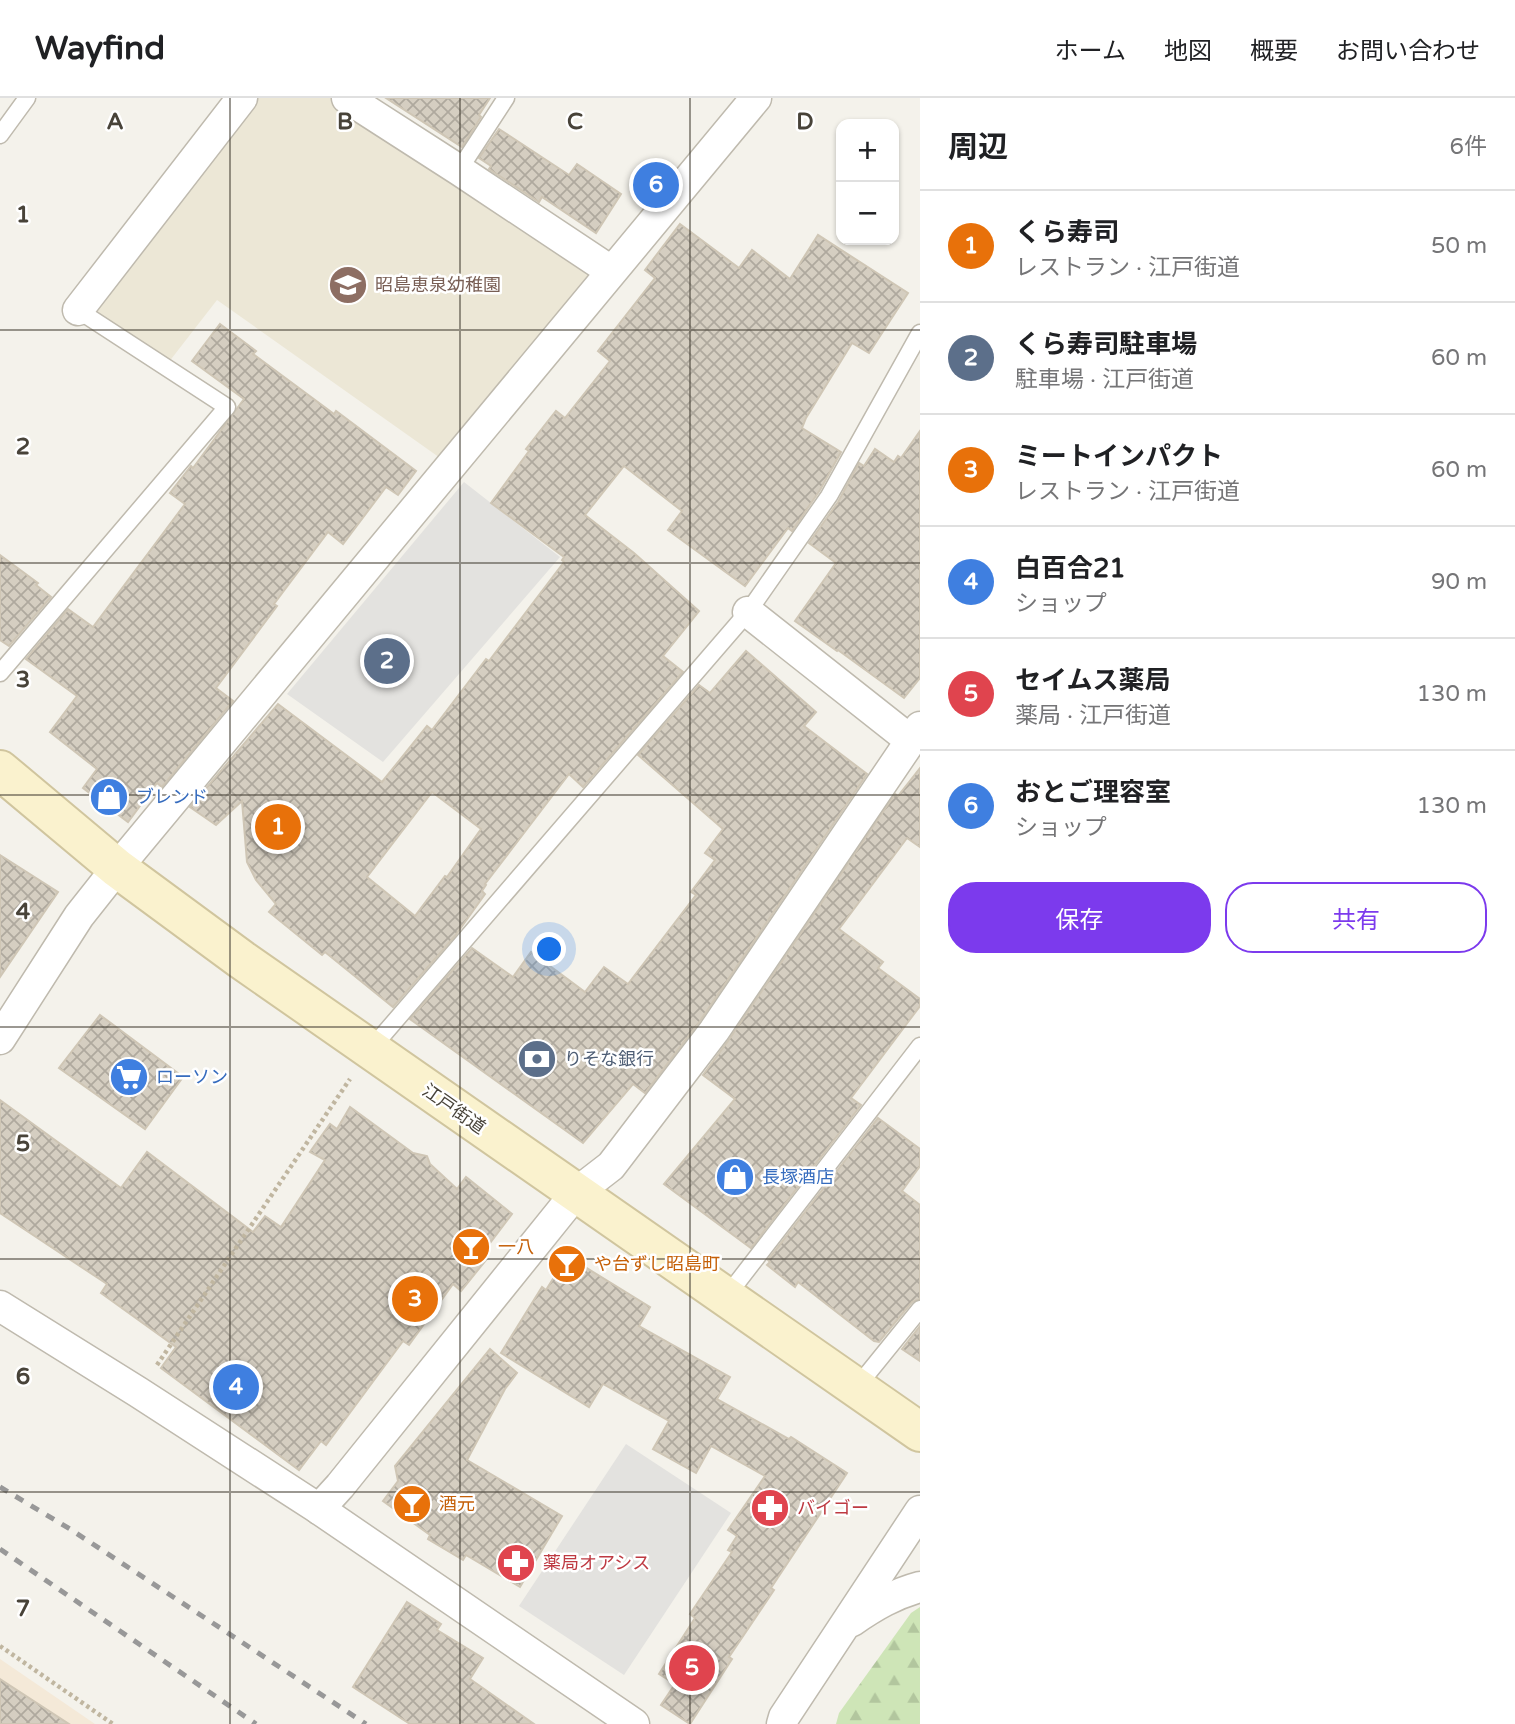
<!DOCTYPE html>
<html lang="ja">
<meta charset="utf-8">
<style>
:root{--surface:#fff;--page:#f2f2f2;--text:#202124;--muted:#757577;--line:#e0e0e0;--accent:#7c3aed}
body{margin:0;font-family:"Varela Round","Noto Sans JP",sans-serif;background:var(--page);color:var(--text)}
.controls{position:absolute;right:21px;top:21px;display:grid;overflow:hidden;border-radius:14px;box-shadow:0 2px 5px #0004}
.controls button{width:63px;height:63px;display:grid;place-items:center;padding:0;border:0;border-bottom:2px solid var(--line);background:var(--surface);color:var(--text);font:35px sans-serif}
.you{position:absolute;left:550px;top:852px;width:24px;height:24px;margin:-18px;border:5px solid #fff;border-radius:50%;background:#1a73e8;box-shadow:0 0 0 10px #1a73e833}
.badge{display:grid;place-items:center;width:46px;height:46px;border-radius:50%;background:var(--accent);color:#fff;font-size:23px;font-weight:700}
.pin{position:absolute;translate:-50% -50%;border:4px solid #fff;box-shadow:0 2px 7px #0006}
.list{margin:0;padding:0;list-style:none}
h2{display:flex;justify-content:space-between;align-items:center;height:91px;margin:0;padding:0 28px;font-size:30px}
h2 small{font-size:23px;font-weight:400;color:var(--muted)}
.list li{display:grid;grid-template-columns:46px 1fr auto;gap:21px;align-items:center;box-sizing:border-box;height:112px;padding:0 28px;border-top:2px solid var(--line)}
.list b{display:block;font-size:26px;white-space:nowrap}
.list p{margin:0;font-size:23px;white-space:nowrap;color:var(--muted)}
.list em{font-size:23px;font-style:normal;color:var(--muted)}
.actions{display:flex;gap:14px;padding:21px 28px}
.actions a{flex:1;padding:16px 0;border:2px solid var(--accent);border-radius:28px;text-align:center;font-size:24px;color:var(--accent)}
.actions .main{background:var(--accent);color:#fff}
.map{position:relative;flex:none;width:920px;height:1626px;overflow:hidden}
header{display:flex;align-items:center;gap:42px;box-sizing:border-box;height:98px;padding:0 35px;background:var(--surface);border-bottom:2px solid var(--line)}
header strong{font-size:33px}
nav{display:flex;gap:38px;margin-inline-start:auto;font-size:24px}
main{display:flex}
aside{flex:1;background:var(--surface)}
.map>svg:first-child{display:block}
.commercial{fill:#f4e9d8}
.education{fill:#ece7d6}
.forest{fill:url(#forest-firs)}
.parking{fill:#e3e2df}
.building{fill:url(#building-cross-hatch);stroke:#cfc6b5;stroke-width:2;fill-rule:evenodd}
.lines{fill:none;stroke-linecap:round;stroke-linejoin:round}
.lane-casing{stroke:#bfbaae;stroke-width:19}
.street-casing{stroke:#bfbaae;stroke-width:33}
.secondary-casing{stroke:#d0c59e;stroke-width:42}
.path{stroke:#c0b6a0;stroke-width:4.5;stroke-dasharray:3.5 3.5;stroke-linecap:butt}
.lane{stroke:#fff;stroke-width:16}
.street{stroke:#fff;stroke-width:30}
.secondary{stroke:#faf2ce;stroke-width:38}
.rail{stroke:#989898;stroke-width:5;stroke-dasharray:9 9;stroke-linecap:butt}
.grid{fill:none;stroke:#484339;stroke-width:2;stroke-opacity:0.55}
.labels{text-anchor:middle;stroke-width:5;stroke-linejoin:round;paint-order:stroke}
.education-label{font-size:18px;fill:#785e54;stroke:#fff;text-anchor:start}
.shop-label{font-size:18px;fill:#366cbe;stroke:#fff;text-anchor:start}
.service-label{font-size:18px;fill:#4e5e75;stroke:#fff;text-anchor:start}
.street-label{font-size:18px;fill:#484339;stroke:#fff}
.food-label{font-size:18px;fill:#c56008;stroke:#fff;text-anchor:start}
.health-label{font-size:18px;fill:#be3a42;stroke:#fff;text-anchor:start}
.grid-label{font-size:23px;text-anchor:middle;font-weight:bold;fill:#484339;stroke:#fff;stroke-width:5;stroke-linejoin:round;paint-order:stroke}
</style>
<header>
<strong>Wayfind</strong>
<nav><a>ホーム</a><a>地図</a><a>概要</a><a>お問い合わせ</a></nav>
</header>
<main>
<div class="map">
<svg width="920" height="1626" viewBox="0 0 920 1626">
<defs>
<pattern id="forest-firs" width="22" height="20" patternUnits="userSpaceOnUse" patternTransform="scale(1.75)"><rect width="22" height="20" fill="#cee5b7"/><path d="M5 1l3.5 6h-7zM16 11l3.5 6h-7z" fill="#b2c69e"/></pattern>
<pattern id="building-cross-hatch" width="8" height="8" patternUnits="userSpaceOnUse" patternTransform="scale(1.75)"><rect width="8" height="8" fill="#d5cec1"/><path d="M0 0l8 8M0 8l8-8" fill="none" stroke="#afa99e"/></pattern>
</defs>
<rect width="100%" height="100%" fill="#f4f2eb"/>
<!-- commercial -->
<polygon class="commercial" points="0,1561 95,1626 0,1626"/>
<!-- education -->
<polygon class="education" points="242,0 347,0 611,173 450,367 217,202 165,269 78,212"/>
<!-- forest -->
<polygon class="forest" points="920,1509 920,1626 836,1626 839,1615 911,1515"/>
<!-- parking -->
<g class="parking">
<polygon points="464,384 560,459 383,664 287,596"/>
<polygon points="626,1346 731,1415 624,1577 519,1508"/>
</g>
<!-- building -->
<g class="building">
<polygon points="386,0 490,0 479,17 481,19 462,49"/>
<polygon points="499,31 569,77 577,66 621,96 596,135 542,99 539,104 489,71 491,68 479,60"/>
<path d="M680,126L739,170L752,152L790,181L818,137L908,195L869,255L852,245L806,320L802,330L841,354L820,392L792,433L788,430L745,488L668,432L682,413L624,368L585,417L634,455L699,513L663,558L683,574L583,689L569,676L485,786L486,787L482,793L485,796L455,838L393,909L325,854L322,857L269,814L276,806L256,782L247,764L242,703L216,727L190,709L278,606L382,684L427,628L432,632L486,561L489,563L564,464L562,462L564,459L491,405L529,353L526,351L556,313L565,320L610,263L598,253L655,180L645,172ZM432,694L481,731L447,779L445,778L415,818L367,779Z"/>
<polygon points="220,226 256,253 253,256 334,316 336,313 416,373 398,397 386,389 343,446 328,434 274,506 277,508 216,590 233,603 162,689 157,685 128,724 83,690 97,671 50,634 77,598 26,561 68,511 93,529 185,406 170,395 191,368 193,370 244,301 192,263"/>
<polygon points="920,333 920,580 904,600 838,552 837,553 795,523 836,465 809,445 838,404 859,365 864,368 875,351 894,364 898,358 901,360"/>
<polygon points="0,457 38,485 36,487 51,499 9,548 0,542"/>
<polygon points="746,553 816,614 804,628 867,676 700,923 645,995 633,986 583,1045 410,921 472,850 513,879 531,854 585,894 604,869 628,886 696,797 691,794 715,762 705,755 723,731 638,657 699,587 710,595"/>
<polygon points="920,670 920,749 907,740 839,831 883,864 878,870 920,901 920,908 851,1000 861,1007 751,1150 664,1086 735,1001 703,977 728,943 895,696 898,698"/>
<polygon points="0,757 58,794 0,879"/>
<polygon points="100,917 183,979 145,1031 59,970"/>
<polygon points="0,1002 121,1090 147,1054 253,1134 265,1118 281,1129 325,1062 310,1054 330,1026 337,1031 350,1009 413,1055 427,1058 430,1066 457,1091 466,1079 512,1116 481,1157 486,1162 461,1193 453,1186 409,1247 403,1243 326,1347 321,1343 299,1372 161,1270 176,1249 101,1195 107,1186 0,1115"/>
<polygon points="878,1020 920,1051 920,1068 902,1093 920,1107 920,1201 912,1204 879,1244 874,1243 798,1184 795,1189 767,1167 770,1164 768,1162"/>
<polygon points="566,1160 571,1163 572,1161 650,1209 639,1228 730,1279 717,1301 789,1341 791,1339 847,1375 771,1490 774,1492 729,1559 732,1561 690,1626 661,1607 675,1586 659,1576 695,1520 690,1516 732,1454 728,1452 737,1438 728,1432 765,1378 711,1348 696,1375 653,1351 669,1323 603,1286 589,1309 501,1255 542,1189 546,1192"/>
<polygon points="920,1228 920,1263 902,1251"/>
<polygon points="490,1251 517,1275 505,1291 467,1362 562,1418 520,1489 466,1457 463,1462 428,1441 430,1437 383,1403 398,1383 395,1368"/>
<polygon points="407,1504 441,1526 437,1532 483,1560 470,1581 534,1626 410,1626 353,1589"/>
<polygon points="0,1581 69,1626 0,1626"/>
</g>
<g class="lines">
<!-- lane casing -->
<g class="lane-casing">
<g id="lane">
<polyline points="0,37 27,0"/>
<polyline points="459,72 506,0"/>
<polyline points="0,575 227,309 78,212"/>
<polyline points="370,952 748,514 829,398 920,235"/>
<polyline points="726,1199 920,948"/>
<polyline points="856,1290 920,1211"/>
</g>
</g>
<!-- street casing -->
<g class="street-casing">
<g id="street">
<polyline points="347,0 459,72 611,173"/>
<polyline points="78,212 242,0"/>
<polyline points="748,514 910,642"/>
<polyline points="0,941 79,818 117,770 756,0"/>
<polyline points="0,1208 138,1294 319,1411 634,1626"/>
<polyline points="319,1411 340,1388 576,1095 611,1068 714,933 920,629"/>
<path d="M852,1523C874,1508 894,1496 920,1489"/>
<polyline points="782,1626 784,1619 920,1413"/>
</g>
</g>
<!-- secondary casing -->
<g class="secondary-casing">
<polyline id="secondary" points="0,672 117,770 242,862 920,1334"/>
</g>
<!-- path -->
<g class="path">
<polyline points="157,1267 350,981"/>
<polyline points="0,1548 113,1626"/>
</g>
<!-- lane -->
<use href="#lane" class="lane"/>
<!-- street -->
<use href="#street" class="street"/>
<!-- secondary -->
<use href="#secondary" class="secondary"/>
<!-- rail -->
<g class="rail">
<polyline points="0,1389 70,1431 366,1626"/>
<polyline points="0,1451 256,1626"/>
</g>
</g>
<!-- grid -->
<path class="grid" d="M230,0V1626M460,0V1626M690,0V1626M0,232H920M0,465H920M0,697H920M0,929H920M0,1161H920M0,1394H920"/>
<!-- icons -->
<defs>
<g id="school-disc" transform="scale(2.0125)"><circle r="9.5" fill="#8d6e63" stroke="#fff"/><path d="M0-5L7-2L0 1L-7-2ZM-4 1L0 2.5L4 1V4Q0 6-4 4Z" fill="#fff"/></g>
<g id="shop-disc" transform="scale(2.0125)"><circle r="9.5" fill="#3f7fe0" stroke="#fff"/><path d="M-5-2.5h2.3a2.7 3.5 0 0 1 5.4 0H5L5.5 6h-11ZM-1.5-2.5h3a1.5 2.3 0 0 0-3 0Z" fill="#fff"/></g>
<g id="bank-disc" transform="scale(2.0125)"><circle r="9.5" fill="#5c6f8a" stroke="#fff"/><path d="M-6-4H6V4H-6ZM0-2.3a2.3 2.3 0 1 0 0 4.6a2.3 2.3 0 1 0 0-4.6Z" fill="#fff"/></g>
<g id="supermarket-disc" transform="scale(2.0125)"><circle r="9.5" fill="#3f7fe0" stroke="#fff"/><path d="M-6-5.5h2.5l.6 2H6L4.5 2H-2.5L-4.4-4H-6ZM-1.5 3.2a1.3 1.3 0 1 0 .1 0ZM3 3.2a1.3 1.3 0 1 0 .1 0Z" fill="#fff"/></g>
<g id="bar-disc" transform="scale(2.0125)"><circle r="9.5" fill="#e8710a" stroke="#fff"/><path d="M-6-5H6L.8 .8V4.5H3.5V6h-7V4.5H-.8V.8Z" fill="#fff"/></g>
<g id="pharmacy-disc" transform="scale(2.0125)"><circle r="9.5" fill="#e0444e" stroke="#fff"/><path d="M-2-6h4v4h4v4h-4v4h-4v-4h-4v-4h4Z" fill="#fff"/></g>
</defs>
<g fill-rule="evenodd">
<use href="#school-disc" x="348" y="187"/>
<use href="#shop-disc" x="109" y="699"/>
<use href="#bank-disc" x="537" y="961"/>
<use href="#supermarket-disc" x="129" y="979"/>
<use href="#shop-disc" x="735" y="1079"/>
<use href="#bar-disc" x="471" y="1149"/>
<use href="#bar-disc" x="567" y="1166"/>
<use href="#bar-disc" x="412" y="1406"/>
<use href="#pharmacy-disc" x="770" y="1410"/>
<use href="#pharmacy-disc" x="516" y="1465"/>
</g>
<g class="labels">
<!-- education labels -->
<g class="education-label">
<text x="375" y="193">昭島恵泉幼稚園</text>
</g>
<!-- shop labels -->
<g class="shop-label">
<text x="136" y="705">ブレンド</text>
<text x="156" y="985">ローソン</text>
<text x="762" y="1085">長塚酒店</text>
</g>
<!-- service labels -->
<g class="service-label">
<text x="564" y="967">りそな銀行</text>
</g>
<!-- street labels -->
<g class="street-label">
<text transform="translate(454 1011) rotate(35)" y="6">江戸街道</text>
</g>
<!-- food labels -->
<g class="food-label">
<text x="498" y="1155">一八</text>
<text x="594" y="1172">や台ずし昭島町</text>
<text x="439" y="1412">酒元</text>
</g>
<!-- health labels -->
<g class="health-label">
<text x="797" y="1416">バイゴー</text>
<text x="543" y="1471">薬局オアシス</text>
</g>
</g>
<g class="grid-label">
<text x="115" y="31">A</text>
<text x="345" y="31">B</text>
<text x="575" y="31">C</text>
<text x="805" y="31">D</text>
<text x="23" y="124">1</text>
<text x="23" y="356">2</text>
<text x="23" y="589">3</text>
<text x="23" y="821">4</text>
<text x="23" y="1053">5</text>
<text x="23" y="1286">6</text>
<text x="23" y="1518">7</text>
</g>
</svg>
<div class="controls">
<button>+</button>
<button>−</button>
</div>
<div class="you"></div>
<div class="pin badge" style="left:278px;top:729px;background:#e8710a">1</div>
<div class="pin badge" style="left:387px;top:563px;background:#5c6f8a">2</div>
<div class="pin badge" style="left:415px;top:1201px;background:#e8710a">3</div>
<div class="pin badge" style="left:236px;top:1289px;background:#3f7fe0">4</div>
<div class="pin badge" style="left:692px;top:1570px;background:#e0444e">5</div>
<div class="pin badge" style="left:656px;top:87px;background:#3f7fe0">6</div>
</div>
<aside>
<h2>周辺<small>6件</small></h2>
<ul class="list">
<li><span class="badge" style="background:#e8710a">1</span><div><b>くら寿司</b><p>レストラン · 江戸街道</p></div><em>50 m</em></li>
<li><span class="badge" style="background:#5c6f8a">2</span><div><b>くら寿司駐車場</b><p>駐車場 · 江戸街道</p></div><em>60 m</em></li>
<li><span class="badge" style="background:#e8710a">3</span><div><b>ミートインパクト</b><p>レストラン · 江戸街道</p></div><em>60 m</em></li>
<li><span class="badge" style="background:#3f7fe0">4</span><div><b>白百合21</b><p>ショップ</p></div><em>90 m</em></li>
<li><span class="badge" style="background:#e0444e">5</span><div><b>セイムス薬局</b><p>薬局 · 江戸街道</p></div><em>130 m</em></li>
<li><span class="badge" style="background:#3f7fe0">6</span><div><b>おとご理容室</b><p>ショップ</p></div><em>130 m</em></li>
</ul>
<div class="actions"><a class="main">保存</a><a>共有</a></div>
</aside>
</main>
